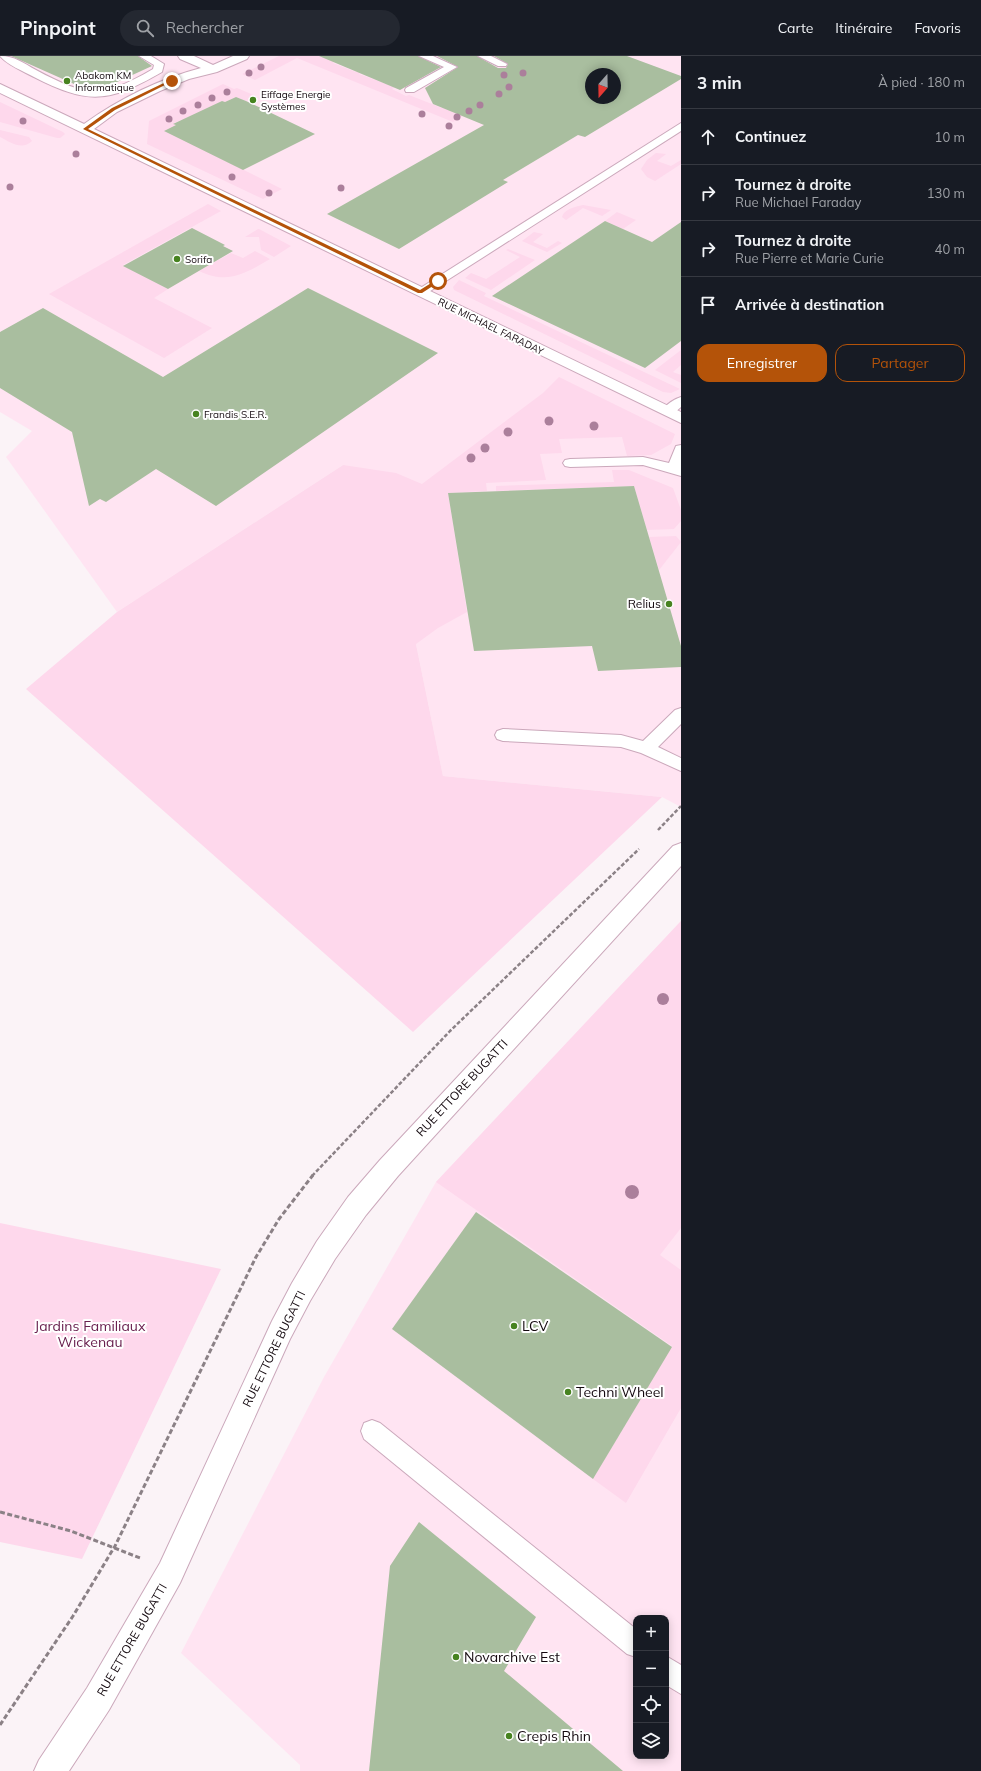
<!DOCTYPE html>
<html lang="fr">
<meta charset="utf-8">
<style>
:root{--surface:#171b24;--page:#242831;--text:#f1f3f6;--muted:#9ea1a6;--line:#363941;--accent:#b45309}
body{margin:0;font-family:Mulish,sans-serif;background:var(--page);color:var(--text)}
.controls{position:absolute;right:12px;bottom:12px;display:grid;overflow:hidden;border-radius:8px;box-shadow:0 2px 10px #0003}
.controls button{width:36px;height:36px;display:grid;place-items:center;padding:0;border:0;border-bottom:1px solid var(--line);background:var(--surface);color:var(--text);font:20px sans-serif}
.compass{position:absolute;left:585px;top:12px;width:36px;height:36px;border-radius:50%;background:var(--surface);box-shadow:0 2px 10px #0003;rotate:200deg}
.stop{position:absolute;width:12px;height:12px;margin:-9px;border:3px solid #b45309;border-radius:50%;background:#fff}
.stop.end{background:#b45309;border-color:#fff;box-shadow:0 1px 4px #0008}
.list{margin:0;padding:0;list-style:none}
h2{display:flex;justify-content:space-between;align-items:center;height:52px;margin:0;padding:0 16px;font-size:17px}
h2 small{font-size:13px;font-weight:400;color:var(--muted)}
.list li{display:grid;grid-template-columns:26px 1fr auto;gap:12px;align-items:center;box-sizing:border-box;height:56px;padding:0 16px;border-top:1px solid var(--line)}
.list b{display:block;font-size:15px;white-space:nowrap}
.list p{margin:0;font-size:13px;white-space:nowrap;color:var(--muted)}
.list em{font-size:13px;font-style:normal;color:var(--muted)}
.actions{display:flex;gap:8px;padding:12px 16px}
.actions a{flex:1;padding:9px 0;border:1px solid var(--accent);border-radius:12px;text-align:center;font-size:14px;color:var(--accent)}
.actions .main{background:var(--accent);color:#fff}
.icon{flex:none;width:22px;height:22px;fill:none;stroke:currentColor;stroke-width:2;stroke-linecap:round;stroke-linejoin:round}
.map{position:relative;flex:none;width:681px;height:1715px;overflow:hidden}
header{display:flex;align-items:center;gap:24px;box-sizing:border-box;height:56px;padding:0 20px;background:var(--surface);border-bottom:1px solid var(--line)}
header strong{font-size:19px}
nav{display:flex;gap:22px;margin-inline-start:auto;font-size:14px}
.search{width:280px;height:36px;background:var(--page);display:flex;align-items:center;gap:10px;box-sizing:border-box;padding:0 14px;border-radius:22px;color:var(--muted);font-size:15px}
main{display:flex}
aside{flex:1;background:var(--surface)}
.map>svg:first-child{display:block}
.built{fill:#ffe4f2;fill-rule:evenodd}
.green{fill:#fed8ec}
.building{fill:#a9be9f;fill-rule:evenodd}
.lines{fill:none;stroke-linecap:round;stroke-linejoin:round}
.lane-casing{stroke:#cba8bb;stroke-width:2}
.street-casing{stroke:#cba8bb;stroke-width:2}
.secondary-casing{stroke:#cba8bb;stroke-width:2}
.path-far1{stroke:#8b8186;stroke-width:2.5;stroke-dasharray:4 2;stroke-linecap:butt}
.path{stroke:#8b8186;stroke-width:3;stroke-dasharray:5 2.5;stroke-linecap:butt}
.lane{fill:#fff;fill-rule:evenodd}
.street{fill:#fff;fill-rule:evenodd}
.secondary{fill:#fff;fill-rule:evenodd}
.tree{fill:#ab7f9b}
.route{fill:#b45309}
.poi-dot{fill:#478320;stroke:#fff;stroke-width:1.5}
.labels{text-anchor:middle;stroke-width:4;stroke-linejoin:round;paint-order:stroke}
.far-poi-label{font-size:10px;fill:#13080e;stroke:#fff;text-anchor:start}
.far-street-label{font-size:10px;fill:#13080e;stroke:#fff}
.poi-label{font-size:12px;fill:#13080e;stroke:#fff;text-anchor:end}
.street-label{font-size:12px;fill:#13080e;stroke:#fff}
.near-park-label{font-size:14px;fill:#69204f;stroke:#fff}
.near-poi-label{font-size:14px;fill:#13080e;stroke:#fff;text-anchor:start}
</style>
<header>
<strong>Pinpoint</strong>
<div class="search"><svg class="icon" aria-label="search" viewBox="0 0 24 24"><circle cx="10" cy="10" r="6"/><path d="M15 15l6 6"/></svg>Rechercher</div>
<nav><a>Carte</a><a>Itinéraire</a><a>Favoris</a></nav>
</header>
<main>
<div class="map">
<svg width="681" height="1715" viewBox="0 0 681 1715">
<rect width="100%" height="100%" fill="#fbf3f7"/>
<!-- built -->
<g class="built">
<path d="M0,0H681V751L662,741L443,720L416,588L343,409L117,556L6,401L32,375L0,356ZM591,18H615V42H591Z"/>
<path d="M681,865V1715H300V1709L181,1597L324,1321L436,1126ZM636,1562H666V1700H636Z"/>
</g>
<!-- green -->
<g class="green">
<polygon points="279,0 323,0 335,5 333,7 356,16 359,15 361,16 359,18 395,31 392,33 406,40 409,39 442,52 494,23 436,0 450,0 492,16 507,8 535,17 453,66 297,2 255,24 242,18"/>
<polygon points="223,28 234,33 237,32 256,40 246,45 236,41 225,46 222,45 184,66 181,64 174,67 176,69 165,75 282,133 263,143 147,88 149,65"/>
<polygon points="0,46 63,76 65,78 60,82 57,82 0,66"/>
<path d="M0,74L29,81L32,85C22,95 10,86 0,81Z"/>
<polygon points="656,97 666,98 657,105 671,110 681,104 681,108 655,125 647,121 641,113 647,104"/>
<polygon points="208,148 221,155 123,209 168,233 154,242 212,272 164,302 49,238"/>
<path d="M583,149L611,154L602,160L583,152L566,164L562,161C564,153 575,151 583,149Z"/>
<polygon points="617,156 636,164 623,173 605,165"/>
<polygon points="258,173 259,173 291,190 274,201 261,194 259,181 245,181"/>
<polygon points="534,176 543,178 533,186 547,192 558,185 562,187 547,196 522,185"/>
<polygon points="508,193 535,204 491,234 465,222 471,217 486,223 520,201 506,194"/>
<path d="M255,195L270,203C246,217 228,229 199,215L231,197L243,202Z"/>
<polygon points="459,224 486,237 484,240 680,333 671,337 663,336 454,234 453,231"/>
<polygon points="681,294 681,309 673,316 681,319 681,327 655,314"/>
<polygon points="559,321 675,378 671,388 651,399 627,400 622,381 559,383 562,397 540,398 546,424 486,427 487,435 448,437 467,556 438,572 416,588 443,720 662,741 413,976 26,633 117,556 343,409 396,417 422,428 543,337"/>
<polygon points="612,414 629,414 673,432 681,454 681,465 674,473 647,474 634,430 496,435 496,430 614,426"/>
<polygon points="676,480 681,486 659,514 649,481"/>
<polygon points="681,865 681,1172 660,1199 681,1214 681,1352 626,1447 593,1423 672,1290 436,1126"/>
<polygon points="0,1167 221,1213 82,1503 0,1486"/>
</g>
<!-- building -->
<g class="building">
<polygon points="11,0 138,0 152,10 104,32 95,33 83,32"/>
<polygon points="319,0 418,0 441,11 400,34"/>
<path d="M437,0H477L498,12H506L508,8L494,0H627L681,20V23L585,81L578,79L503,124L508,126L399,193L327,158L484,69L433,48L425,32L458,11ZM591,18H615V42H591Z"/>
<polygon points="236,41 246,45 315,78 243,114 164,75 176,69 173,68 222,45 225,46"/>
<polygon points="605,165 652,186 681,166 681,285 645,312 492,240"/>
<polygon points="192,172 225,189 223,190 233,195 168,233 123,210"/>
<polygon points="308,232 438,297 216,450 156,413 106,446 100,443 89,450 72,376 0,332 0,276 43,252 163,321"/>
<polygon points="634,430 681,590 681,611 598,615 592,590 474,595 448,437"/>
<polygon points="476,1156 672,1291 593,1423 392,1273"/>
<polygon points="419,1466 536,1561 504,1615 623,1715 369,1715 390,1510"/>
</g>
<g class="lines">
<!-- lane casing -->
<g class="lane-casing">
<g id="lane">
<path d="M0,0C15,0 23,7 36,14C88,42 103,42 153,13L154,9L139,0H151L164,8L162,16C108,47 89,49 34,21C23,15 7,9 0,0Z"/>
<polygon points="419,0 433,0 457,11 414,36 406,36 405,34 406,32 444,11"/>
<polygon points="478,0 491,0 507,8 506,10 498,10"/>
<polygon points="681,67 681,75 424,239 420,240 414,236"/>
<path d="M681,341V351L673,358H663L661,355C666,349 674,343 681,341Z"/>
<polygon points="681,389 681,420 643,409 570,411 565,410 563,407 565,404 570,403 643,401 669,407 676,390"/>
<polygon points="681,652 681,668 658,691 681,702 681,715 641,697 621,691 503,685 497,683 495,679 497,675 503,673 621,679 643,685 675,654"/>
<polygon points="372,1364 380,1367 636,1573 636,1601 627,1598 364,1383 361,1375 364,1367"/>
<polygon points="666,1600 681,1609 681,1638 666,1629"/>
</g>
</g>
<!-- street casing -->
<g class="street-casing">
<path id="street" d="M178,0H194L213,9L233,0H249L247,3L217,16L189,23L160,35L117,56L94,73L681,356V367L0,37V28L84,68C119,43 159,23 201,12L180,3Z"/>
</g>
<!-- secondary casing -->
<g class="secondary-casing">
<polygon id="secondary" points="681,787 681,810 398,1120 366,1159 335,1203 310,1245 290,1283 180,1527 109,1654 69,1715 34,1715 39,1704 87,1632 160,1507 272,1265 292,1227 317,1185 348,1141 380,1104 673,790"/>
</g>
<!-- path-far1 -->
<g class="path-far1">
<polyline points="658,774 681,750"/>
<polyline points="312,1120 450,975 639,793"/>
</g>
<!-- path -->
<g class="path">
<polyline points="0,1456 71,1475 140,1502"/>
<polyline points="0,1669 73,1560 115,1490 256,1201 279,1163 313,1119"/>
</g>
<!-- lane -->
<use href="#lane" class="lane"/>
<!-- street -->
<use href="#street" class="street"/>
<!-- secondary -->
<use href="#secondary" class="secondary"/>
</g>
<!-- trees -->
<g class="tree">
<circle cx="261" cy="11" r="3.5"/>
<circle cx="249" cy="17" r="3.5"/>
<circle cx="523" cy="17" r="3.5"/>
<circle cx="504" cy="19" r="3.5"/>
<circle cx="509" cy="31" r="3.5"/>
<circle cx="227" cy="36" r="3.5"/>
<circle cx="499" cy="38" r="3.5"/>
<circle cx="212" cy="42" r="3.5"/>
<circle cx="198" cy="49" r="3.5"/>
<circle cx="480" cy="49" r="3.5"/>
<circle cx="183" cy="55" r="3.5"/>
<circle cx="469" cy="55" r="3.5"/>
<circle cx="422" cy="58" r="3.5"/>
<circle cx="457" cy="61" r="3.5"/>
<circle cx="169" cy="63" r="3.5"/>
<circle cx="23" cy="65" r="3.5"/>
<circle cx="449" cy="70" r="3.5"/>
<circle cx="76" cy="98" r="3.5"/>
<circle cx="232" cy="121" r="3.5"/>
<circle cx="10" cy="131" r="3.5"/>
<circle cx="341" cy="132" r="3.5"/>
<circle cx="269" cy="137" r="3.5"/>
<circle cx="549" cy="365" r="4.5"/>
<circle cx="594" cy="370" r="4.5"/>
<circle cx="508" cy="376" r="4.5"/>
<circle cx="485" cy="392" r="4.5"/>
<circle cx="471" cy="402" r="4.5"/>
<circle cx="663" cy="943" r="6"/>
<circle cx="632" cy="1136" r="7"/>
</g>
<!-- route -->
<polygon class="route" points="170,24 173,25 115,54 88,73 420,234 436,224 439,224 439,226 422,237 418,237 83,73 112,52"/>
<!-- markers -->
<g class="poi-dot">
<circle cx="67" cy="25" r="4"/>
<circle cx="253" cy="44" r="4"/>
<circle cx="177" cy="203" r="4"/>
<circle cx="196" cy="358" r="4"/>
<circle cx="669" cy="548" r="4"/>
<circle cx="514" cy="1270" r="4"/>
<circle cx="568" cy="1336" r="4"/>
<circle cx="456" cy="1601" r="4"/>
<circle cx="509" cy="1680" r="4"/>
</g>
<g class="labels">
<!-- far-poi labels -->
<g class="far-poi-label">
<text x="75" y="23">Abakom KM<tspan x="75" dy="12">Informatique</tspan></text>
<text x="261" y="42">Eiffage Energie<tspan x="261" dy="12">Systèmes</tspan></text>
<text x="185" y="207">Sorifa</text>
<text x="204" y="362">Frandis S.E.R.</text>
</g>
<!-- far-street labels -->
<g class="far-street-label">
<text transform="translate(491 270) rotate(26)" y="4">RUE MICHAEL FARADAY</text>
</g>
<!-- poi labels -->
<g class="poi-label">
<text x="661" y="552">Relius</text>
</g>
<!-- street labels -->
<g class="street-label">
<text transform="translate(462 1032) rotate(-47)" y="4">RUE ETTORE BUGATTI</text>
<text transform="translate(274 1293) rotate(-64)" y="4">RUE ETTORE BUGATTI</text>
<text transform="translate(132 1584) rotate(-60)" y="4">RUE ETTORE BUGATTI</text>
</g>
<!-- near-park labels -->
<g class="near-park-label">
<text x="90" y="1275">Jardins Familiaux<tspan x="90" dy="16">Wickenau</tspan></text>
</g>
<!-- near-poi labels -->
<g class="near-poi-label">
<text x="522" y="1275">LCV</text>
<text x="576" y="1341">Techni Wheel</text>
<text x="464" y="1606">Novarchive Est</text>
<text x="517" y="1685">Crepis Rhin</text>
</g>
</g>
</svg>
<div class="controls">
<button>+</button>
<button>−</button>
<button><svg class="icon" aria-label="locate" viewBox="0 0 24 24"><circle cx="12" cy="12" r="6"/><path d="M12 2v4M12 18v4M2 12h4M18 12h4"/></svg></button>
<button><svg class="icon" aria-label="layers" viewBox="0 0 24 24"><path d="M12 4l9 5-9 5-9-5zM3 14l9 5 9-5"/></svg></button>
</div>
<svg class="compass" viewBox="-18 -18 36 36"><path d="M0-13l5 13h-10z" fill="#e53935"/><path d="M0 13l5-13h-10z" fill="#9ea1a6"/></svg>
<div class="stop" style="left:438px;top:225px"></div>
<div class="stop end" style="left:172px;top:25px"></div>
</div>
<aside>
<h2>3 min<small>À pied · 180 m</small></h2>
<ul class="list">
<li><svg class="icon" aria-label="ahead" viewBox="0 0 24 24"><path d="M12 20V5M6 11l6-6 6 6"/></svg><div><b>Continuez</b></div><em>10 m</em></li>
<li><svg class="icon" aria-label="right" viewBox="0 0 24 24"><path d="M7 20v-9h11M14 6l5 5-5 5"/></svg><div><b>Tournez à droite</b><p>Rue Michael Faraday</p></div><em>130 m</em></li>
<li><svg class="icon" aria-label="right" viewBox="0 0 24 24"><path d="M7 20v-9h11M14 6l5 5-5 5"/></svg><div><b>Tournez à droite</b><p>Rue Pierre et Marie Curie</p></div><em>40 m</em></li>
<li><svg class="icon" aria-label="arrive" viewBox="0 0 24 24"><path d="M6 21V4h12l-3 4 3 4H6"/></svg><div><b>Arrivée à destination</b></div></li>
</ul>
<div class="actions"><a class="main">Enregistrer</a><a>Partager</a></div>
</aside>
</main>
